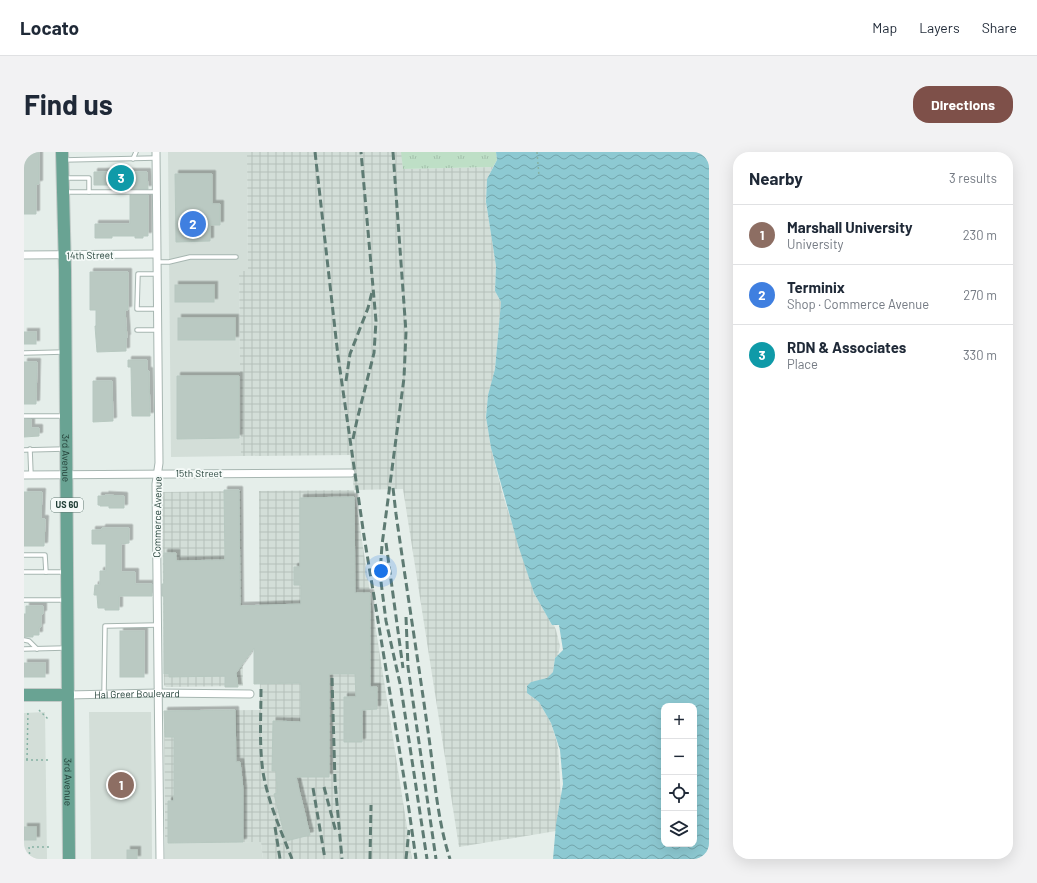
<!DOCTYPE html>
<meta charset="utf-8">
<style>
:root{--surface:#fff;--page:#f2f2f3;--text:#1f2937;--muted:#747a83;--line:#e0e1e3;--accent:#7e5049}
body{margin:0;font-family:Barlow,sans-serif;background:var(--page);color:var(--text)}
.controls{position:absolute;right:12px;bottom:12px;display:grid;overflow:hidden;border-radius:8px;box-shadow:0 4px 16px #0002}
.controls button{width:36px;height:36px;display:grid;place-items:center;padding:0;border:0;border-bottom:1px solid var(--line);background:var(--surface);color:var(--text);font:20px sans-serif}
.you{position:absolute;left:357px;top:419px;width:14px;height:14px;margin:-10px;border:3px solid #fff;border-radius:50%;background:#1a73e8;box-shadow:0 0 0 6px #1a73e833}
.badge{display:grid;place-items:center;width:26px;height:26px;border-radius:50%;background:var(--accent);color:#fff;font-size:13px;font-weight:700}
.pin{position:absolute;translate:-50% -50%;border:2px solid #fff;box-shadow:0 1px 4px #0006}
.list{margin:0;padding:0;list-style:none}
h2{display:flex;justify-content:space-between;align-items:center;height:52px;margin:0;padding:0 16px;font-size:17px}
h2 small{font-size:13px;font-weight:400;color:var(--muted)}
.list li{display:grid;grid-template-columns:26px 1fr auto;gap:12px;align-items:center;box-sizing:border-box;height:60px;padding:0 16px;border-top:1px solid var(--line)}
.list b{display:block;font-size:15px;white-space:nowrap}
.list p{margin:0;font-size:13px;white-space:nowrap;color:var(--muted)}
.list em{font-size:13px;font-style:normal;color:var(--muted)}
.icon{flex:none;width:22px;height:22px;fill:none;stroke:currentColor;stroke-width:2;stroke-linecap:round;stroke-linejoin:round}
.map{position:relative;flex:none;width:685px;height:707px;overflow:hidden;border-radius:16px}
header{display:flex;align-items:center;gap:24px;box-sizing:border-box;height:56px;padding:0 20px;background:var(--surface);border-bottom:1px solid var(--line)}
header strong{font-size:19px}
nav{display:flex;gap:22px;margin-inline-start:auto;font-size:14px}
.intro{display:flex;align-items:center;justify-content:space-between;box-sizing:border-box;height:96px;padding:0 24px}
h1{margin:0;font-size:28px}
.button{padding:10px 18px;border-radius:16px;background:var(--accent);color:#fff;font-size:14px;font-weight:700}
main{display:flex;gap:24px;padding:0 24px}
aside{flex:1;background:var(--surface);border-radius:16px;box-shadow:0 4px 16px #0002}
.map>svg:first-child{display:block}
.built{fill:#d3ded8}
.industrial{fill:url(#industrial-grid)}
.grass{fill:url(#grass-tufts)}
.water{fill:url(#water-waves);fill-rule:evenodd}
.building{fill:#bac9c2;stroke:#b7c8c0;filter:url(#shadow)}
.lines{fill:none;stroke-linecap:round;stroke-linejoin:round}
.service-casing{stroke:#a7b6b1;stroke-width:5.5}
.minor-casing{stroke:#a7b6b1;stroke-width:9}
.primary-casing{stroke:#c1cac7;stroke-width:14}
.path{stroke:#85b1a3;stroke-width:1.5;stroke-dasharray:2 3;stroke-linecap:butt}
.service{stroke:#fff;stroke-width:3.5}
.minor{stroke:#fff;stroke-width:7}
.primary{stroke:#69a393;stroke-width:12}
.rail{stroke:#5e7b73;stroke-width:3;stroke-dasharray:8 4;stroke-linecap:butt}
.labels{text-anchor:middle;stroke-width:3.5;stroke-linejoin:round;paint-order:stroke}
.shield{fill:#f5faf8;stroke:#627872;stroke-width:1}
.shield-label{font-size:9px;font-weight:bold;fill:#234038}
.street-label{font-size:10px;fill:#234038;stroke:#f5faf8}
</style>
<header>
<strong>Locato</strong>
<nav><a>Map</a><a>Layers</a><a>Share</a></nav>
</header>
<div class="intro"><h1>Find us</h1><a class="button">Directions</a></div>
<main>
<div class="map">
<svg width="685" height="707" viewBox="0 0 685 707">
<defs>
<pattern id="industrial-grid" width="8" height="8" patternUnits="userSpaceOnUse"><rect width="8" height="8" fill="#d3ded8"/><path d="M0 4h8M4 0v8" fill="none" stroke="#b5c0ba"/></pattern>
<pattern id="grass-tufts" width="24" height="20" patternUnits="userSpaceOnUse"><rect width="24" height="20" fill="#bedfc6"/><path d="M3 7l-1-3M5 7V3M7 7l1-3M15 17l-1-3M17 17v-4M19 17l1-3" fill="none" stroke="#a3c0ab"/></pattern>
<pattern id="water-waves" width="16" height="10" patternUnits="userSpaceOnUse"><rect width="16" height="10" fill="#8dc9d2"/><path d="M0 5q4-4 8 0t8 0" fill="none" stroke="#73a5ab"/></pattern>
<filter id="shadow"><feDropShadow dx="3.5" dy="-3.5" stdDeviation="0" flood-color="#0004"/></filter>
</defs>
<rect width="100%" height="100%" fill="#e5eeea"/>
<!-- built -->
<g class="built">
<polygon points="144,0 223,0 224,119 215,120 217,304 147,305"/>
<polygon points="21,560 23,707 0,707 0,561"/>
<polygon points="65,560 127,560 128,707 67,707"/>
<polygon points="237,690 239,707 141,707 141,691"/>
</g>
<!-- industrial -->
<g class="industrial">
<polygon points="223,0 378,0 379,17 469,15 463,27 462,50 472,114 471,139 477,150 471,217 464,243 462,265 467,296 479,343 510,441 528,473 530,473 532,478 536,494 534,503 531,506 529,520 523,527 507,530 503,541 515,550 527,571 534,594 537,647 532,679 435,695 379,337 330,338 388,707 239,707 237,690 141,691 140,559 236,558 235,339 330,338 326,303 217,304 215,119 224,119"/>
<polygon points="217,339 219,534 142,535 140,533 138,340"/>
</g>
<!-- grass -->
<polygon class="grass" points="377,0 472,0 473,8 469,15 379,17"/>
<!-- water -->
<path class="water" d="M472,0H685V707H529L532,672L539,632L536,598L527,571L515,550L503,541V534L507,530L523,526L529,520L531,506L539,498L535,473H528L510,441L494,393L467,296L462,265L464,243L471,217L477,150L471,139L472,114L462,50L463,27L473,8ZM640,554H670V692H640Z"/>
<!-- building -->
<g class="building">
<polygon points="0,0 15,0 15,32 12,32 12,62 0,62"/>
<polygon points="70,20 123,20 124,37 105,37 105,33 70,33"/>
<polygon points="151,22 188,22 188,52 196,52 196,73 186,73 186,89 152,90"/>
<polygon points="106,43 124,43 124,84 119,84 119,86 111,86 111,84 88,84 88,86 71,86 71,72 106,72"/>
<polygon points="66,120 104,120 104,158 101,158 103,186 102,186 102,199 73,200 71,174 72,174 72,158 66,158"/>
<rect x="151" y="133" width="39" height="17"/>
<rect x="154" y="166" width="57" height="22"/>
<rect x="0" y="180" width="12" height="12"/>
<polygon points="104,208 123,208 123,219 125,219 126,264 108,264 107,215 104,215"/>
<polygon points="0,210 13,210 12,252 0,252"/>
<polygon points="153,224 215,224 215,286 153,287"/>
<polygon points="69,229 88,229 89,269 69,270"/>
<polygon points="0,267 7,267 7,276 15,276 15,284 0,285"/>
<polygon points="200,338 215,338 216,454 277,452 277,433 270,433 270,415 276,415 276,346 330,345 331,441 346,441 346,535 353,535 353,557 338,558 338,590 320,590 320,545 332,545 331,522 305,522 305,625 272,625 286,683 262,689 250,642 253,641 252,619 248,619 249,569 277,570 277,531 230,532 230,496 212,521 214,535 201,535 201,524 145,525 145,522 140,522 140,444 138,444 138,432 140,432 140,401 152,401 152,409 201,408"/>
<polygon points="0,340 18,340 17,367 21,367 20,394 0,394"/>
<polygon points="81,343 100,344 100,356 85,356 85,354 76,354 76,353 74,353 74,344 82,344"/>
<polygon points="78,376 105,376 105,391 97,392 97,420 111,420 111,432 128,432 128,444 95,444 95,458 81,458 81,456 74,456 73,443 70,443 71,433 76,433 76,419 82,419 82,392 68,392 68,378 78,378"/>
<polygon points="2,454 19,454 19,462 17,462 17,475 15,475 15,483 9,483 9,485 0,485 0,462 2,462"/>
<rect x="96" y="479" width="24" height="46"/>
<rect x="0" y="511" width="21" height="14"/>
<polygon points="211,558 212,610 216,610 219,637 219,690 144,691 144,649 150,649 150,585 141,585 140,559"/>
<rect x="0" y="675" width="12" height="13"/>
<rect x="103" y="698" width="10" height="9"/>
</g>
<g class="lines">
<!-- service casing -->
<g class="service-casing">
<g id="service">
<polyline points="109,7 112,0"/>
<polyline points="39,8 132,6"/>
<polyline points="40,26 65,26 65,40"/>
<polyline points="41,40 132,40"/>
<polyline points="132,110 145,110 166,105 212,105"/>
<polyline points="132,122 114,122 113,157 133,157"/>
<polyline points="113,178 133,178"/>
<polyline points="0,201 40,200"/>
<polyline points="0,264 41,264"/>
<polyline points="6,297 7,323"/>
<polyline points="0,298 41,297"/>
<polyline points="0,403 21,403 22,420"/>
<polyline points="0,420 40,420"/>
<polyline points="0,448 41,448"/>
<polyline points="0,488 5,489 13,497"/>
<polyline points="0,497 41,496"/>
<polyline points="80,542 81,474 133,473"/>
</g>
</g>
<!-- minor casing -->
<g class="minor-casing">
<g id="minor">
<polyline points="132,0 135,311 132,332 136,707"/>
<polyline points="0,103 132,102"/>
<polyline points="0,323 327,321"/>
<path id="s1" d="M44,543L134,541L226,542"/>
</g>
</g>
<!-- primary casing -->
<g class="primary-casing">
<g id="primary">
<path id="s2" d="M38,0L41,118L45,707"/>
<polyline points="0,543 44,543"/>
</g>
</g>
<!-- path -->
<g class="path">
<polyline points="513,0 515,24"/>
<polyline points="15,558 25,568"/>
<polyline points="2,608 25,608"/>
<polyline points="3,608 4,558"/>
<polyline points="6,707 5,695 26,695"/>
</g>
<!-- service -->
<use href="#service" class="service"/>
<!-- minor -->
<use href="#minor" class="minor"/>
<!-- primary -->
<use href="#primary" class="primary"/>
<!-- rail -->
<g class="rail">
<polyline points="291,0 314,204 340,384 383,644 392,707"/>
<polyline points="369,0 382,180 380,226 358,393 356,422 362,469 377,536 403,707"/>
<polyline points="322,229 326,202 344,156 348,140"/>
<polyline points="329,287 333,268 350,201 352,169 337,0"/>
<path d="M369,336L372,362C382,432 393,502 403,572C410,617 412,664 426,707"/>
<polyline points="362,391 379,516"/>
<polyline points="382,465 384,515 412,707"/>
<polyline points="308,526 311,630 318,707"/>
<path d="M237,537C237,564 235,592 239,620C244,650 257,679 268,707"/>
<polyline points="300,635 312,680"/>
<polyline points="289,636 301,707"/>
<polyline points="251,675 256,707"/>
<polyline points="346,707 347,653"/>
<polyline points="382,707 385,678"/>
</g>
</g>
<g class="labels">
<!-- shield labels -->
<rect class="shield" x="27" y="346" width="32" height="14" rx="3"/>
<g class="shield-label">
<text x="43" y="356">US 60</text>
</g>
<!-- street labels -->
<g class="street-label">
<text transform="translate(66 103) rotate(-1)" y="4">14th Street</text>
<text dy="4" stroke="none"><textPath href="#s2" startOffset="306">3rd Avenue</textPath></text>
<text x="175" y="325">15th Street</text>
<text transform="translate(133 365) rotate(-89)" y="4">Commerce Avenue</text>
<text dy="4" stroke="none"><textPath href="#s1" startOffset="69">Hal Greer Boulevard</textPath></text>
<text dy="4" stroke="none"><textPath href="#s2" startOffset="630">3rd Avenue</textPath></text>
</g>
</g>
</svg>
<div class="controls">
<button>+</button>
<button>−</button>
<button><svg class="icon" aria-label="locate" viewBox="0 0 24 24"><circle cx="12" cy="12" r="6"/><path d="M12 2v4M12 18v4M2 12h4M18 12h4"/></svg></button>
<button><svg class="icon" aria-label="layers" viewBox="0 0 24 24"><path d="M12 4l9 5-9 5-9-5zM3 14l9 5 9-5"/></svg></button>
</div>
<div class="you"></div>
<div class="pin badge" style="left:97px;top:633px;background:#8d6e63">1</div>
<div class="pin badge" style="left:169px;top:72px;background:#3f7fe0">2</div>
<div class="pin badge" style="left:97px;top:26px;background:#0f9aa8">3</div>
</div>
<aside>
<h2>Nearby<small>3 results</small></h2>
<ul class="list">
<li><span class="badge" style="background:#8d6e63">1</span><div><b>Marshall University</b><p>University</p></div><em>230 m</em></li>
<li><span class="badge" style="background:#3f7fe0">2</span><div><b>Terminix</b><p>Shop · Commerce Avenue</p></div><em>270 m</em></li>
<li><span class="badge" style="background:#0f9aa8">3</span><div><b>RDN &amp; Associates</b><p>Place</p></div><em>330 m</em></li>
</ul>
</aside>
</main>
